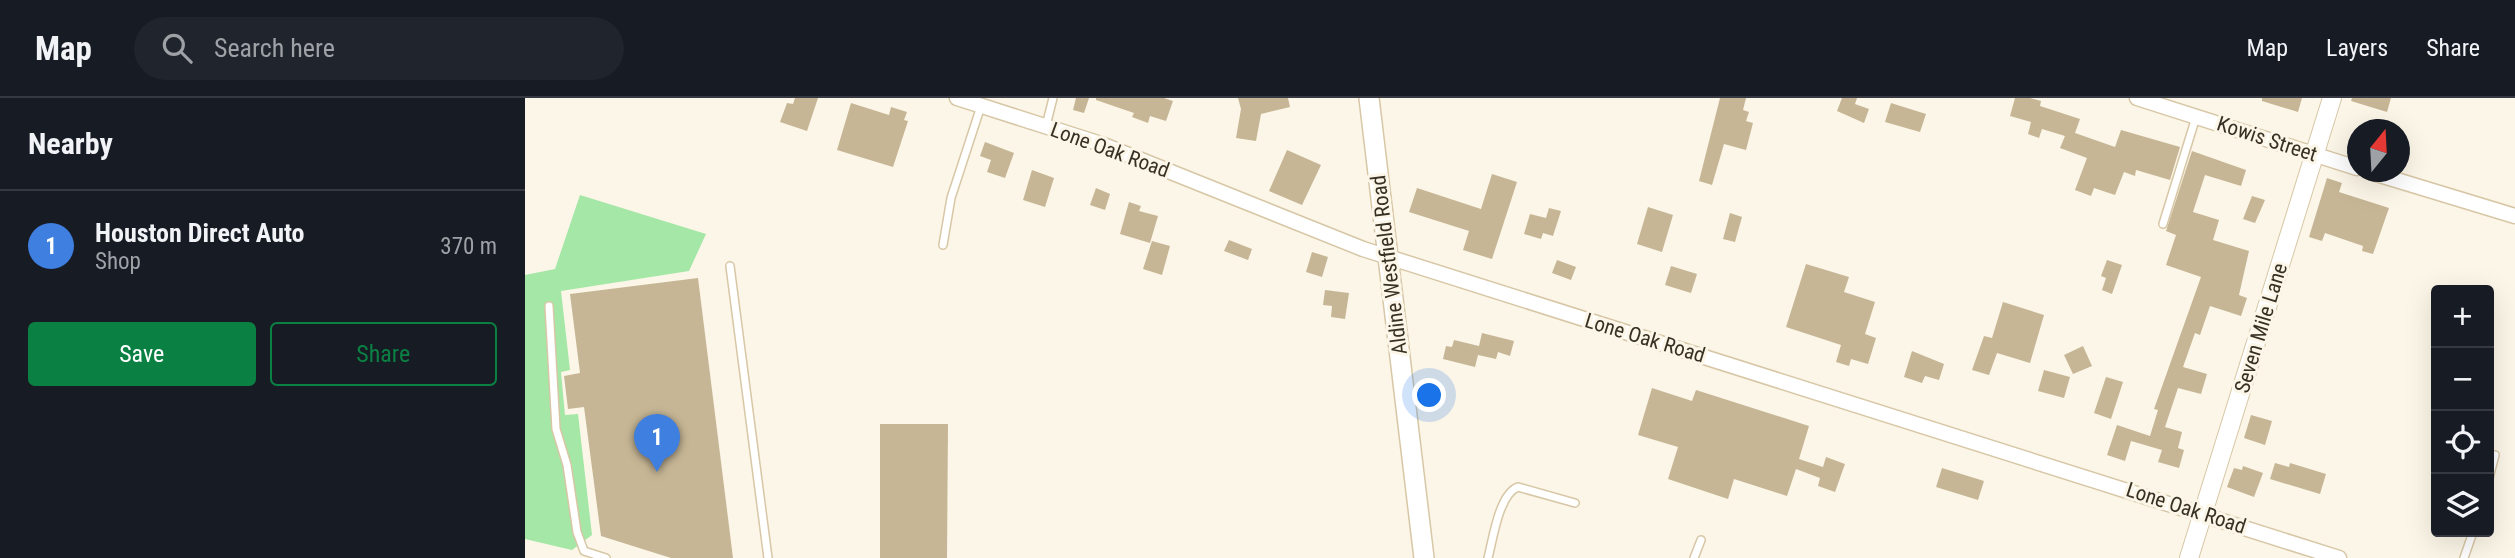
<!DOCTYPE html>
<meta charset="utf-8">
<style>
:root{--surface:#171b24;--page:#20242c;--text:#f1f3f6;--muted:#9ea1a6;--line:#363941;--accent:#0b8043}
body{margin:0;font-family:"Roboto Condensed",sans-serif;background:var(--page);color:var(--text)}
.controls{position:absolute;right:21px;bottom:21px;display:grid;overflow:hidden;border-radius:7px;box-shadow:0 7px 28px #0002}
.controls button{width:63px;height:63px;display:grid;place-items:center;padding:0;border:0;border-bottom:2px solid var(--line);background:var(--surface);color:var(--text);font:35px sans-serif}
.compass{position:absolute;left:1822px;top:21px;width:63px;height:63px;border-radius:50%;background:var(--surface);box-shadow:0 7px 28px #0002;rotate:18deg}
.you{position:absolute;left:905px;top:298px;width:24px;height:24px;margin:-18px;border:5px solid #fff;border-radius:50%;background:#1a73e8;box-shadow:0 0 0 10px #1a73e833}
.badge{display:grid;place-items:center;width:46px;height:46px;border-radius:50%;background:var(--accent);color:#fff;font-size:23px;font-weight:700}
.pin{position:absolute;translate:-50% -58px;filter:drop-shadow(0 2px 4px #0008)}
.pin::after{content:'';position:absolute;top:37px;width:24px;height:21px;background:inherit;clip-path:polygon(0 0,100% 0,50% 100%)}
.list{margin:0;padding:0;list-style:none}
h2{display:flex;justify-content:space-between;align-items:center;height:91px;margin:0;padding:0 28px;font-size:30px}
h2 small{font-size:23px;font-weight:400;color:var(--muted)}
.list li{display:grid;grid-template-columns:46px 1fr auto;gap:21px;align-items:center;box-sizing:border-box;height:112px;padding:0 28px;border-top:2px solid var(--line)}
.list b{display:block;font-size:26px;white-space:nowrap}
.list p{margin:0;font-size:23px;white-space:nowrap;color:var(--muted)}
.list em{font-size:23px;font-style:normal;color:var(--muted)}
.actions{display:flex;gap:14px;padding:21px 28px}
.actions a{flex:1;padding:16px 0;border:2px solid var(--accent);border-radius:7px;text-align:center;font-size:24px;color:var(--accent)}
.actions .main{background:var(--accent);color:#fff}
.icon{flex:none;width:38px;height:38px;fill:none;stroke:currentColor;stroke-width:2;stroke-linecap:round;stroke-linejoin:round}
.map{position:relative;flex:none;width:1990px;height:460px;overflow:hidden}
header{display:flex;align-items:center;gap:42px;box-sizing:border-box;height:98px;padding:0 35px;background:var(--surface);border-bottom:2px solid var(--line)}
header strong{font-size:33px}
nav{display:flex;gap:38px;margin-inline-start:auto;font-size:24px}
.search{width:490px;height:63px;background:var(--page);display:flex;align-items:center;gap:18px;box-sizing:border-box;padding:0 24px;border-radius:38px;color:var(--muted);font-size:26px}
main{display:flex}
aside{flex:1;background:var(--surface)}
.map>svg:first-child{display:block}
.green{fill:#a4e7a6}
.building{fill:#c6b695}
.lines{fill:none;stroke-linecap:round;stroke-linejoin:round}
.service-casing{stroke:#d7c7a6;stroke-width:10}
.minor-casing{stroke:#d7c7a6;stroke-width:17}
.tertiary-casing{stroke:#d7c7a6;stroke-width:20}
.secondary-casing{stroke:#d7c7a6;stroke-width:22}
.service{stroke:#fff;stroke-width:7}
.minor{stroke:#fff;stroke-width:14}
.tertiary{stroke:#fff;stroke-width:18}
.secondary{stroke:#fff;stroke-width:19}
.labels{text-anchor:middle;stroke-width:6;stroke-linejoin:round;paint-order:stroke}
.street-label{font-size:21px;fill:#373123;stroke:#fcf6e8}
</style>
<header>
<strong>Map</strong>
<div class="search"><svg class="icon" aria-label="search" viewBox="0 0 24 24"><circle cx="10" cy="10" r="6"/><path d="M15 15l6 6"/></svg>Search here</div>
<nav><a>Map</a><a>Layers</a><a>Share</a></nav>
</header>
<main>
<aside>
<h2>Nearby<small></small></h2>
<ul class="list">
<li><span class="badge" style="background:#3f7fe0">1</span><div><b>Houston Direct Auto</b><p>Shop</p></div><em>370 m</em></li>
</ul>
<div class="actions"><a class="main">Save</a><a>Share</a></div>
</aside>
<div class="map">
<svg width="1990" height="460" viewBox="0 0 1990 460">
<rect width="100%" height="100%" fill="#fcf6e8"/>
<!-- green -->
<polygon class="green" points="55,97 181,136 164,173 36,193 45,272 36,274 40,317 53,316 67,437 47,452 0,441 0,177 30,171"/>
<!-- building -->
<g class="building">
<polygon points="270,0 293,0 282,33 255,24 262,5 268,6"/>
<polygon points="551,0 564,0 559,15 548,12"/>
<polygon points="571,0 639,0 648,3 641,23 625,18 623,25 607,19 609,15 571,2"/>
<polygon points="713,0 763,0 765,9 736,16 731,43 711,40 716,11"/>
<polygon points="1195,0 1221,0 1218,12 1224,14 1221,23 1228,25 1221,52 1199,46 1187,87 1174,83"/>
<polygon points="1317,0 1332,0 1330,6 1344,11 1339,25 1312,13"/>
<polygon points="1490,0 1505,0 1516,3 1515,8 1555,21 1550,35 1590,49 1596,32 1655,49 1645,82 1611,72 1610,78 1599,74 1590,97 1569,90 1566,98 1550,92 1562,60 1535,50 1540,38 1517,31 1514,40 1503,36 1506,24 1485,18"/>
<polygon points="1737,0 1777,0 1773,14 1737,3"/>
<polygon points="1827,0 1866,0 1862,14 1826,3"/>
<polygon points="326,5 364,17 366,9 382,14 379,22 383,23 368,69 312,52"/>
<polygon points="1366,5 1401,16 1395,34 1360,24"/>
<polygon points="460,44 489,55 480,80 462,74 466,62 455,58"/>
<polygon points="762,52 796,67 777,107 744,93"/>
<polygon points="1667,53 1721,72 1716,88 1680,77 1668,114 1694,122 1688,142 1724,153 1714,197 1722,200 1716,218 1685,208 1675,237 1670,235 1658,269 1682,276 1676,296 1653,290 1640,329 1657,334 1653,350 1659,352 1654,370 1633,364 1637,352 1606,343 1600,363 1582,357 1592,327 1625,338 1633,312 1629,311 1676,179 1641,167 1651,137 1641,133"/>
<polygon points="507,72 529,80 520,109 498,102"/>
<polygon points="967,76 992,84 967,161 938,152 944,133 884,114 892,90 956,111"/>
<polygon points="1802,80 1817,85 1814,94 1864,110 1848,156 1837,153 1838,148 1800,135 1797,143 1784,139"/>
<polygon points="571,90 585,96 580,112 565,107"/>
<polygon points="1727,98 1740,102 1730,125 1718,121"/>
<polygon points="604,104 616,108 614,113 633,118 625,145 595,136"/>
<polygon points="1123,109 1148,117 1137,154 1112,146"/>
<polygon points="1024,110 1036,113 1028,138 1018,135 1016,141 999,136 1005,116 1021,120"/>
<polygon points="1205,115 1217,119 1210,144 1198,141"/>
<polygon points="704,142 727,151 723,162 699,153"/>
<polygon points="627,143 645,148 637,177 618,171"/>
<polygon points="787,154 803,159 797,179 781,174"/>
<polygon points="1032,162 1051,169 1046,182 1027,175"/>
<polygon points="1582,162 1597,167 1587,196 1577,192 1581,180 1576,178"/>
<polygon points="1281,166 1324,179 1319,194 1350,204 1340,236 1351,240 1343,266 1326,261 1324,268 1311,264 1316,247 1261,229"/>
<polygon points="1146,168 1172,176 1166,195 1140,187"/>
<polygon points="173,180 208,460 146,460 76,438 59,309 43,311 39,278 55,275 45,196"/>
<polygon points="800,192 824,195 820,221 806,219 807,208 798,207"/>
<polygon points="1478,204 1519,217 1505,265 1472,255 1464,277 1447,272 1459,238 1467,240"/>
<polygon points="957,235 989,243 985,258 973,254 971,261 953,257 950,269 918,261 921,248 927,249 929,242 954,248"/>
<polygon points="1558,248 1567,268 1548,276 1539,257"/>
<polygon points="1387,253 1419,266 1414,282 1400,278 1397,285 1379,279"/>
<polygon points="1519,272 1545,279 1539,300 1513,293"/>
<polygon points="1581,279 1598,284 1586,321 1569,315"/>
<polygon points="1127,290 1167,303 1171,292 1284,328 1274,361 1298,369 1301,359 1320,366 1310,394 1293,388 1295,380 1271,371 1262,398 1209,381 1203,401 1143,381 1153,349 1113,337"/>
<polygon points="1726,317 1747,323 1740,347 1719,340"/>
<polygon points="355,326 423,326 422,460 355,460"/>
<polygon points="1750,365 1764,369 1765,365 1801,376 1795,396 1745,381"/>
<polygon points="1718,368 1738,375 1729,399 1702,389 1709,370 1717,372"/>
<polygon points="1417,370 1459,383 1453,402 1411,389"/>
</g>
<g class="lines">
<!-- service casing -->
<g class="service-casing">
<g id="service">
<polyline points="521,28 528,0"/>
<polyline points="1638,126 1671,19"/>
<polyline points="418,147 426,100 456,8"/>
<polyline points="205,168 243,460"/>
<polyline points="24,208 31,331 42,367 52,434 59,453 81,460"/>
<polyline points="1964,380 1970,357"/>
<path d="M963,460C968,441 974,396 993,389L1050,405"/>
<polyline points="1169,460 1176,442"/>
<polyline points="1939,460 1948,434"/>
</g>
</g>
<!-- minor casing -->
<g class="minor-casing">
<g id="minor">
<polyline points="432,0 576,46 838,151 1814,460"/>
<polyline points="1612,0 1832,70"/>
<polyline points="1845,74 1990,118"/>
</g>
</g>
<!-- tertiary casing -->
<g class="tertiary-casing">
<polyline id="tertiary" points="1664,460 1807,0"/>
</g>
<!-- secondary casing -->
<g class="secondary-casing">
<polyline id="secondary" points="844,0 899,460"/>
</g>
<!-- service -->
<use href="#service" class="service"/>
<!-- minor -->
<use href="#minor" class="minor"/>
<!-- tertiary -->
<use href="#tertiary" class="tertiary"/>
<!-- secondary -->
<use href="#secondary" class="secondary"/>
</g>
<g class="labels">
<!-- street labels -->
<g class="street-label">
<text transform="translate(1742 41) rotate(18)" y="7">Kowis Street</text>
<text transform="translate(585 52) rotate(20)" y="7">Lone Oak Road</text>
<text transform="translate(864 167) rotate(-97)" y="7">Aldine Westfield Road</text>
<text transform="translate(1736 230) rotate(-73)" y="7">Seven Mile Lane</text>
<text transform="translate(1120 240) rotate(17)" y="7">Lone Oak Road</text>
<text transform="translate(1661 410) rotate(18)" y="7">Lone Oak Road</text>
</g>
</g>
</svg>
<div class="controls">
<button>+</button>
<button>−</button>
<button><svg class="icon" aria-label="locate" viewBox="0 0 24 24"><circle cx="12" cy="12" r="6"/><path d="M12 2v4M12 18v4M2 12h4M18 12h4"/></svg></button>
<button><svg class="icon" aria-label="layers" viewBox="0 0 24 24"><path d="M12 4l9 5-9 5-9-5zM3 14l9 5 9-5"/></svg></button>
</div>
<svg class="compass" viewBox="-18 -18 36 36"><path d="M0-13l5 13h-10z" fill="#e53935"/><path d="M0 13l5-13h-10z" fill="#9ea1a6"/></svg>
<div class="you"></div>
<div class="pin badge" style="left:132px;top:374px;background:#3f7fe0">1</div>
</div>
</main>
